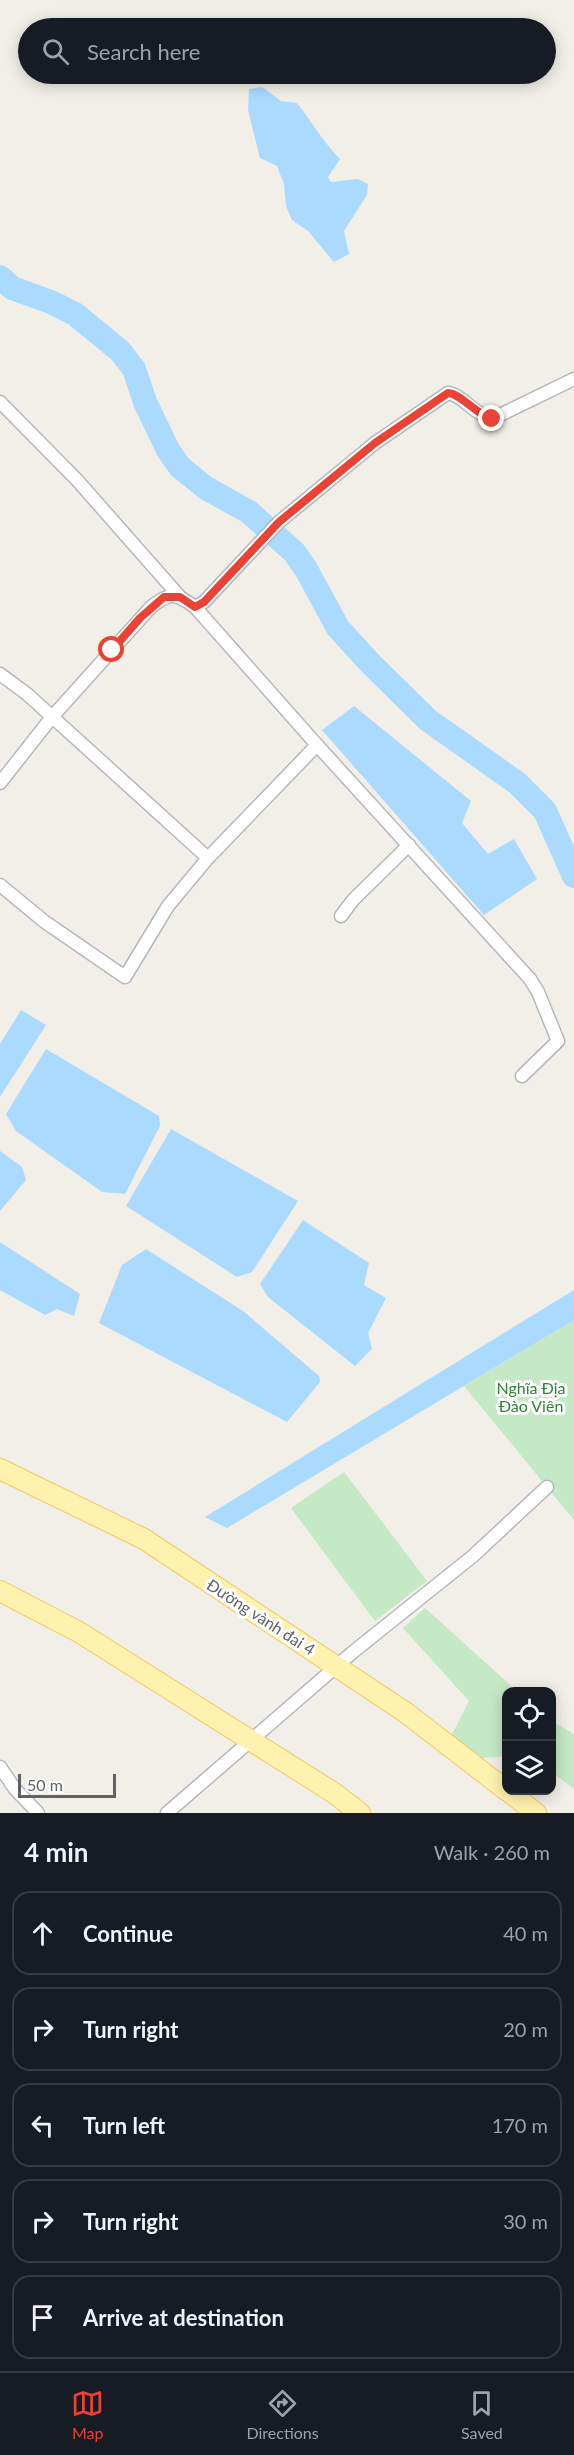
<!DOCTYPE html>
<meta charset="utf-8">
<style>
:root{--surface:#171b24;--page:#242831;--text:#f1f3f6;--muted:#9ea1a6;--line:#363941;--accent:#ea4335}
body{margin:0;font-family:Lato,sans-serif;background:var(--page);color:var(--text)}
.controls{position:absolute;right:18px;bottom:18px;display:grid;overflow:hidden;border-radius:12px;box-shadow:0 3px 15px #0003}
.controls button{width:54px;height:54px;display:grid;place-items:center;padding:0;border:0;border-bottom:2px solid var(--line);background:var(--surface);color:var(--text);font:30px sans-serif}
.scale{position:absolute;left:18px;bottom:15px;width:98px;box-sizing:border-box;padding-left:6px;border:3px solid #5f6368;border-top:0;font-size:16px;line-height:21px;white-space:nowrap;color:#5f6368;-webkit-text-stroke:4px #fff;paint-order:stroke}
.stop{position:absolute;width:18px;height:18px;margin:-14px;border:4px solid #ea4335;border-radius:50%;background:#fff}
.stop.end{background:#ea4335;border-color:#fff;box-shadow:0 2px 6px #0008}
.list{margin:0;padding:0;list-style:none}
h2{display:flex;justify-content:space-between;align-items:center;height:78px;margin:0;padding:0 24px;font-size:26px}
h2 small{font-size:20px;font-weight:400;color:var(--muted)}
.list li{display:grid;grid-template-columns:39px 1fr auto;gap:18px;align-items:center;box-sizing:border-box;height:84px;margin:0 12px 12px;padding:0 12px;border:2px solid var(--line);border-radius:18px}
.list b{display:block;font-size:22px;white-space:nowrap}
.list em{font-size:20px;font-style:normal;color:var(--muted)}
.icon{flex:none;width:33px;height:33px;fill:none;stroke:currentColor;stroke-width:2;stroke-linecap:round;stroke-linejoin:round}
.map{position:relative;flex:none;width:574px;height:1813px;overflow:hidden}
.search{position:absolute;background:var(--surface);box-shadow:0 3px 15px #0003;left:18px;right:18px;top:18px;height:66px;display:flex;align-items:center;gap:15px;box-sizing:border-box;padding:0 21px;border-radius:33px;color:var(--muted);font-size:22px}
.sheet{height:558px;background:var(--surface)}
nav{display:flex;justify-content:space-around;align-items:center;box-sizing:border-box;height:84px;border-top:2px solid var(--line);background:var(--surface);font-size:16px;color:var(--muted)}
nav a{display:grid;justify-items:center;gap:3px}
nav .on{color:var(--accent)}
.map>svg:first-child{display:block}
.green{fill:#c5e8c5}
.water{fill:#aadaff}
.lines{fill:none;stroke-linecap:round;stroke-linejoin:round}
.river{stroke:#aadaff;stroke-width:24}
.street-casing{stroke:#b5b8bc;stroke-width:15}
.primary-casing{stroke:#f2c960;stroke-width:22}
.street{stroke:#fff;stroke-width:12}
.primary{stroke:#fff2af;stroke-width:20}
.route{stroke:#ea4335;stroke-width:8}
.labels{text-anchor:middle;stroke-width:6;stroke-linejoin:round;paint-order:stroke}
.park-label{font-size:16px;fill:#348238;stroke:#fff}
.street-label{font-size:16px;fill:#5f6368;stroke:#fff}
</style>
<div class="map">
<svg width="574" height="1813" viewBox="0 0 574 1813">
<rect width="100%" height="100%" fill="#f1efe8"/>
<!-- green -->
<g class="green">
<polygon points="574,1320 574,1520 464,1386"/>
<polygon points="344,1472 427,1581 375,1621 291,1508"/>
<polygon points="425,1608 517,1691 506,1692 506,1756 483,1758 450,1738 469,1701 403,1628"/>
<polygon points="552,1721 574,1734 574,1789 552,1772"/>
</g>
<!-- water -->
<g class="water">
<path d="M262,87L281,101L297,103C312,122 323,142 340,159L328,177L331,182L358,179L368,184L367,195L344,231L349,254L334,262L308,231L292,220L286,206L284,184L277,166L260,158L248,110L249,89Z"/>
<polygon points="354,706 471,801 462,823 488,854 514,839 537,879 484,915 322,730"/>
<polygon points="21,1010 46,1025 0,1097 0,1044"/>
<polygon points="46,1049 159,1116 160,1126 125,1194 102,1192 16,1131 6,1114"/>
<polygon points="171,1129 298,1201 252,1272 237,1277 126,1206"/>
<polygon points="0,1151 22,1167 26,1180 0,1211"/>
<polygon points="303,1220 369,1263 364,1285 386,1298 368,1333 372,1349 355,1366 268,1297 260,1284"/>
<polygon points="0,1242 80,1294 74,1316 57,1309 45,1315 0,1290"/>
<polygon points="146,1249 243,1311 319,1376 320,1382 287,1422 99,1323 122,1265"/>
<polygon points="574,1290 574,1320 227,1528 205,1517"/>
</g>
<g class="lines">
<!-- river -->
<polyline class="river" points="0,277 12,288 51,302 75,314 120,351 134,369 145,402 168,450 180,467 206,488 249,512 294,552 306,569 338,628 371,664 428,720 517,783 545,811 574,876"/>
<!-- street casing -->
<g class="street-casing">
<g id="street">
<polyline points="0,402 77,480 180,597"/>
<polyline points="195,607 317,745 530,979 538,992 558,1041 522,1076"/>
<polyline points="0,674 27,694 208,858"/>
<path d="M0,783L52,717L151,607C171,592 175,593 195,607L204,602L279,522L375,443L448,393C461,394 475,415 492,419L574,379"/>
<polyline points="0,885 45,922 125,977 168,906 208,858 317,745"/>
<polyline points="341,916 353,900 409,845"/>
<polyline points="0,1767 15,1789 38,1813"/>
<polyline points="167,1813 353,1652 473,1556 547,1487"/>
</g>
</g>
<!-- primary casing -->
<g class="primary-casing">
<g id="primary">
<polyline points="0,1469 144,1539 405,1712 506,1790"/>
<polyline points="0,1591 79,1632 334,1793 360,1813"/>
<polyline points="507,1790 536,1813"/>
</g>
</g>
<!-- street -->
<use href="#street" class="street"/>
<!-- primary -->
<use href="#primary" class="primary"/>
</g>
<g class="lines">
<!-- route -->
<path class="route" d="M112,650L140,618L164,597H180L195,607L204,602L279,522L375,443L448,393C462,394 475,414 492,419"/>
</g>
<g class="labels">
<!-- park labels -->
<g class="park-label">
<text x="531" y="1394">Nghĩa Địa<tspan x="531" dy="18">Đào Viên</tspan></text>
</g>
<!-- street labels -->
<g class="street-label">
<text transform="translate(261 1617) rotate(33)" y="6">Đường vành đai 4</text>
</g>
</g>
</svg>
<div class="controls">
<button><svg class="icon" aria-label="locate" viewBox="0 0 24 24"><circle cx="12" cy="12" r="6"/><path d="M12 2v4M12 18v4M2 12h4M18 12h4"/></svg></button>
<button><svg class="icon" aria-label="layers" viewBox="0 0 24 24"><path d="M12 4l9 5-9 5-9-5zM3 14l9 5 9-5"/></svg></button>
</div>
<div class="scale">50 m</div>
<div class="stop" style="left:112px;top:650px"></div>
<div class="stop end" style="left:492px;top:419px"></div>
<div class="search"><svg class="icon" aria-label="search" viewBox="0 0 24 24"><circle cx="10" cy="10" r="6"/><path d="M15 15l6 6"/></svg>Search here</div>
</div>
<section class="sheet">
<h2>4 min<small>Walk · 260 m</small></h2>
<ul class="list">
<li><svg class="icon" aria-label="ahead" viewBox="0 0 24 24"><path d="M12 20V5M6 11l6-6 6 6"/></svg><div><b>Continue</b></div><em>40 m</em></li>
<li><svg class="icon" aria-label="right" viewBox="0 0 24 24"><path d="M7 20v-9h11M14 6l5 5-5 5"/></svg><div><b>Turn right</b></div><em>20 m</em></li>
<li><svg class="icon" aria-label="left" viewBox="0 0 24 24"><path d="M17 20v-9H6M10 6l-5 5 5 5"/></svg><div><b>Turn left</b></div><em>170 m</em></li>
<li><svg class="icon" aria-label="right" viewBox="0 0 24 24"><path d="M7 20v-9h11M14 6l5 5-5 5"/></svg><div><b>Turn right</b></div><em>30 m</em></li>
<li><svg class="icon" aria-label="arrive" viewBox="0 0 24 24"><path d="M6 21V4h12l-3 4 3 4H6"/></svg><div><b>Arrive at destination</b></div></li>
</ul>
</section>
<nav>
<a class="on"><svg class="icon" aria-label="map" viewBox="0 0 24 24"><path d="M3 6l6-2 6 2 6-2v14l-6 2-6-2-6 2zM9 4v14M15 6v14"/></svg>Map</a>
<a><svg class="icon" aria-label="directions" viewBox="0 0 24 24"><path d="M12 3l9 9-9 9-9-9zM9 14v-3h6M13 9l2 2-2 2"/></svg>Directions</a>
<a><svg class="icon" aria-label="saved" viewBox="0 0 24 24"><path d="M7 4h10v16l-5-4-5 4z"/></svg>Saved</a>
</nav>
